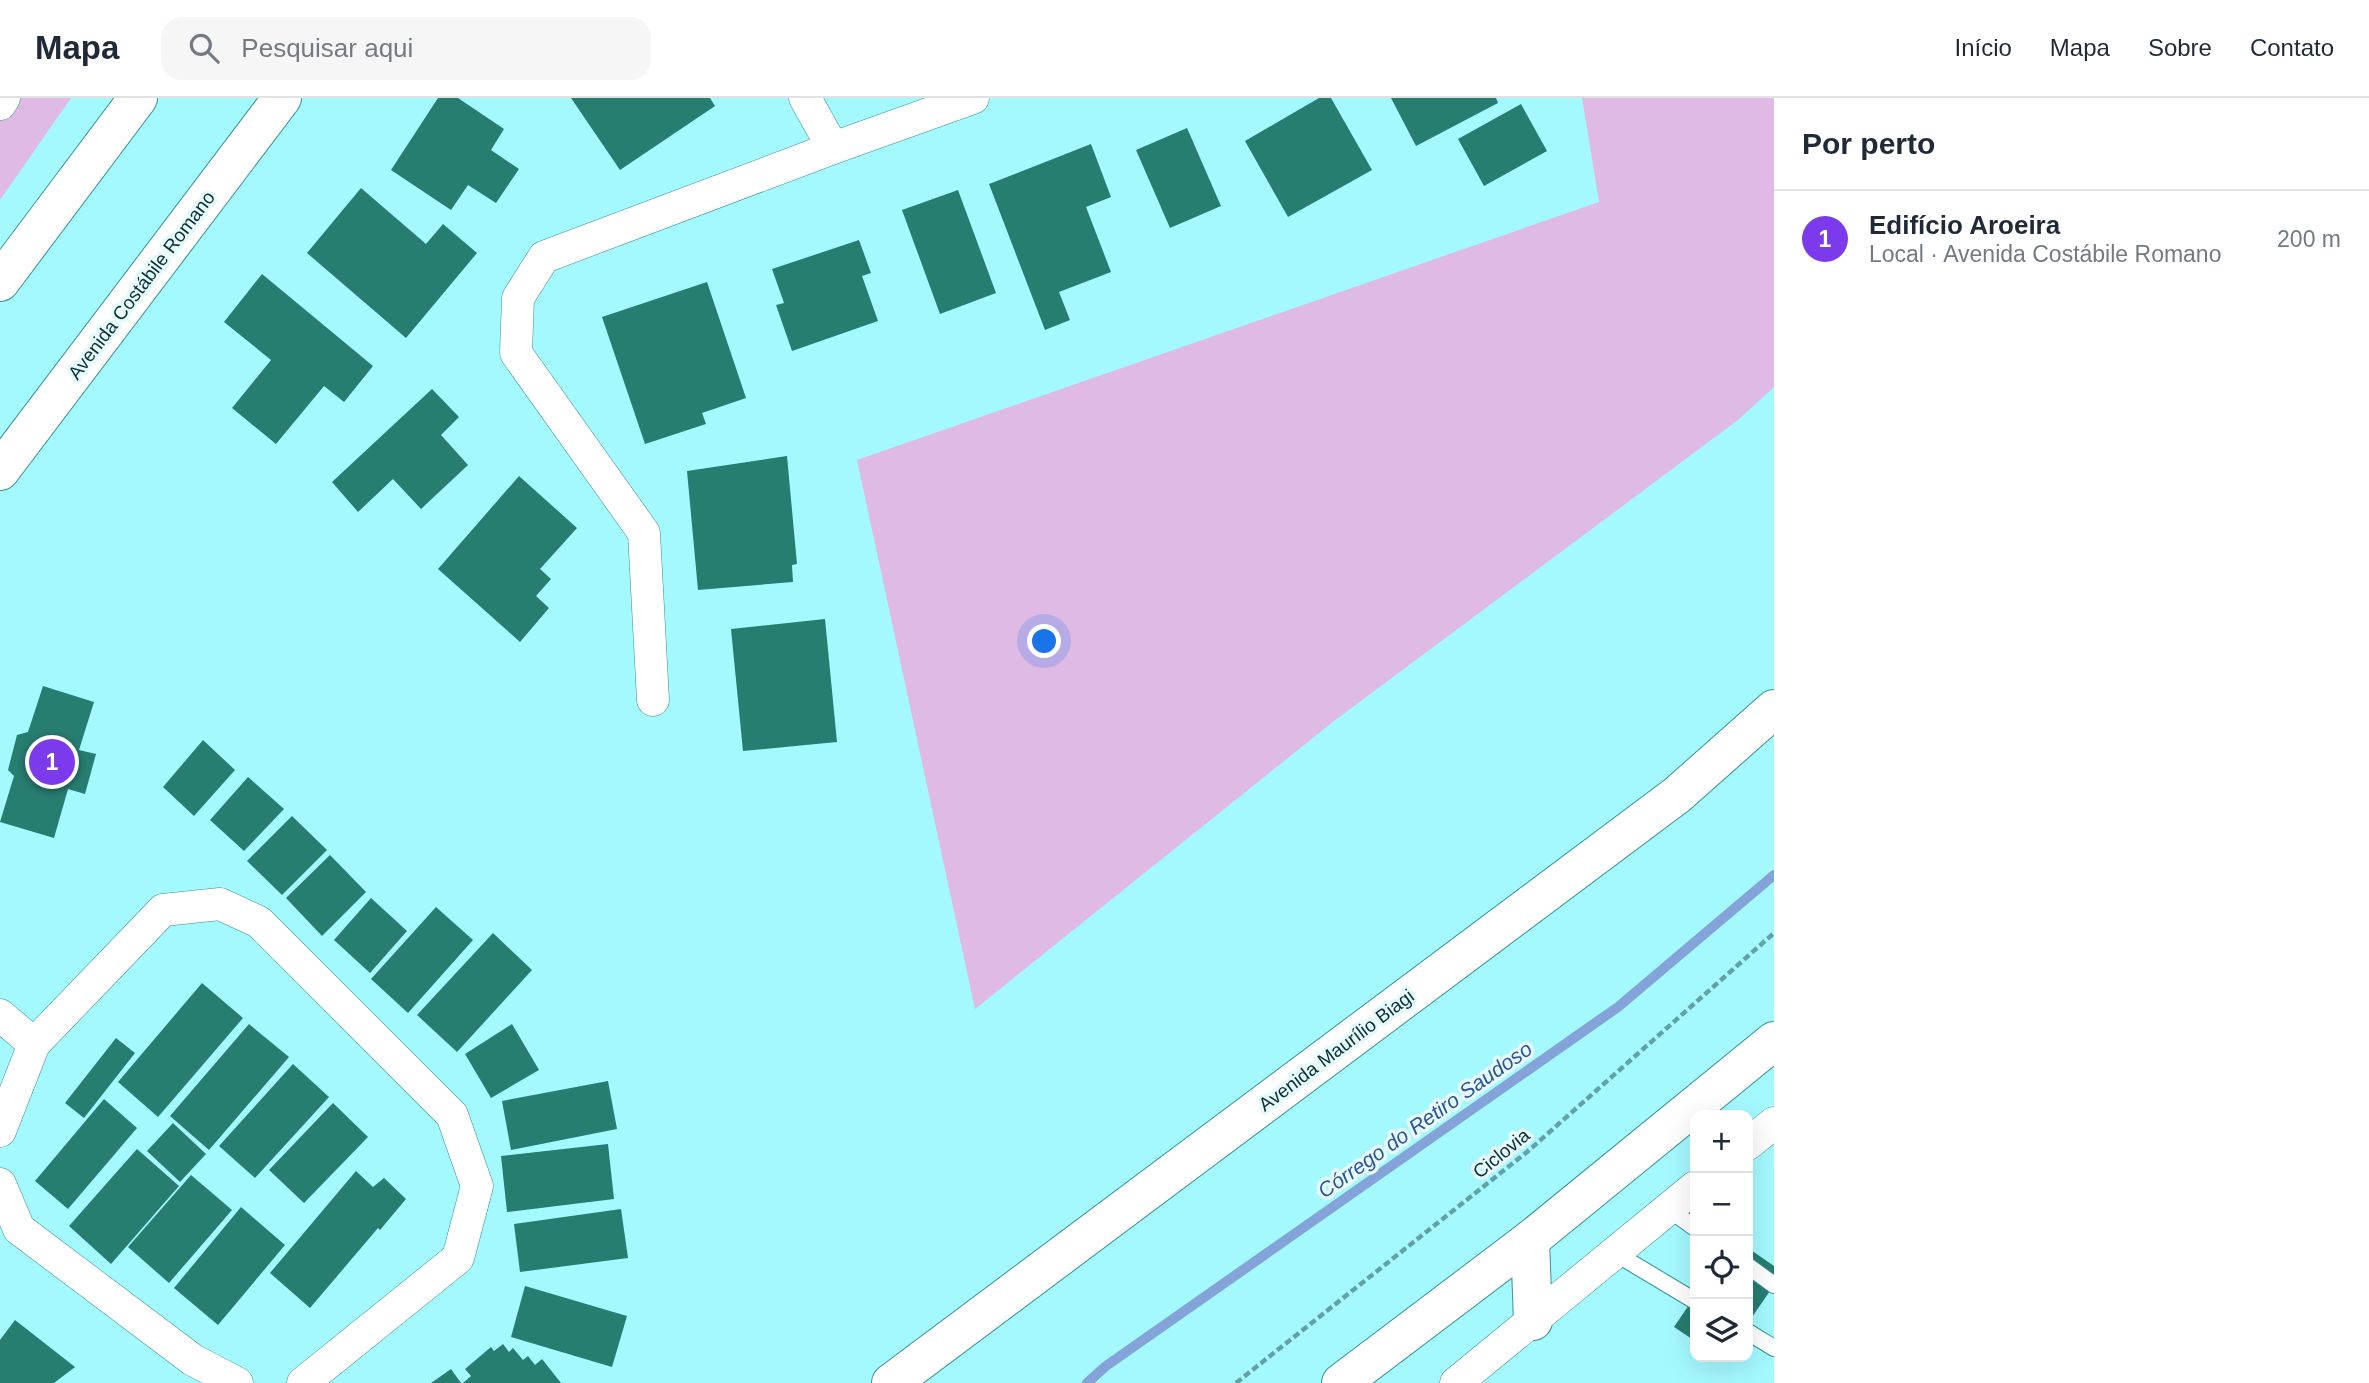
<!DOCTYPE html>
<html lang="pt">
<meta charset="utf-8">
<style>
:root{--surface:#fff;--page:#f6f6f7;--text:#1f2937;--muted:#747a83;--line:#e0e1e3;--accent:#7c3aed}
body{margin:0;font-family:Helvetica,sans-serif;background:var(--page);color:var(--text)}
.controls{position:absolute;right:21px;bottom:21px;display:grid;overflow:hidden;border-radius:14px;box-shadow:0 7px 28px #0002}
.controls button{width:63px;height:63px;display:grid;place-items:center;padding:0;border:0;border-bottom:2px solid var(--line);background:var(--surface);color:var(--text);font:35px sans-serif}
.you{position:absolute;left:1045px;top:544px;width:24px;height:24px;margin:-18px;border:5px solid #fff;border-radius:50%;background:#1a73e8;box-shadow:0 0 0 10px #1a73e833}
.badge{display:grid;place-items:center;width:46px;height:46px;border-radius:50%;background:var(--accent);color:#fff;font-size:23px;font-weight:700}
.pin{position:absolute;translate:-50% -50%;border:4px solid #fff;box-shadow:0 2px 7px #0006}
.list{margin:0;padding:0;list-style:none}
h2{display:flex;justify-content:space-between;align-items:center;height:91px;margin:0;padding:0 28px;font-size:30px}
h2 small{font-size:23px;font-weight:400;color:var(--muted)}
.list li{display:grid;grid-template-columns:46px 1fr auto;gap:21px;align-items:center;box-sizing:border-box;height:98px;padding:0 28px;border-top:2px solid var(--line)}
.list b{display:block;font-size:26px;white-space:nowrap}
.list p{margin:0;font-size:23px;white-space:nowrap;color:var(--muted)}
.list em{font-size:23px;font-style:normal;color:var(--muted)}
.icon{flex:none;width:38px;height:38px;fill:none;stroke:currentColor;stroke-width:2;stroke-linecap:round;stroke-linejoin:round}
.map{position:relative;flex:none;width:1774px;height:1285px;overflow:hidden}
header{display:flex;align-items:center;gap:42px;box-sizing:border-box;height:98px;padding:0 35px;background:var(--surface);border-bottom:2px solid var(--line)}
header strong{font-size:33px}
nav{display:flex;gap:38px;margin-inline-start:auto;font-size:24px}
.search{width:490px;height:63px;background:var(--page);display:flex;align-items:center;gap:18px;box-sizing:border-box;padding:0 24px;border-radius:21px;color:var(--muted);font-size:26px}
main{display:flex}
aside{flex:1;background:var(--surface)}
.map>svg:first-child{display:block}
.green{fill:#debae5}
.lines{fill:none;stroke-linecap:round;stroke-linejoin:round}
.stream{stroke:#84a3d8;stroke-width:10}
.building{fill:#277d70}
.lane-casing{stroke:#399096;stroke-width:18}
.street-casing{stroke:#399096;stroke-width:33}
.secondary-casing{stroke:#399096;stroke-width:40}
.primary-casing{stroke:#399096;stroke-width:40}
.path{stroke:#62a2a6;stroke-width:4.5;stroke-dasharray:7 3.5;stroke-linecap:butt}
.lane{stroke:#fff;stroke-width:16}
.street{stroke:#fff;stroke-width:32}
.secondary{stroke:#fff;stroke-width:38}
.primary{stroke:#fff;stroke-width:38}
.labels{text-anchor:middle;stroke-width:7;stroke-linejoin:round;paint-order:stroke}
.street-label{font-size:19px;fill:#0b3033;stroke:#e6fafb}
.water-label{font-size:21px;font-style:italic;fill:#2f5496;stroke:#e6fafb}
</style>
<header>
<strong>Mapa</strong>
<div class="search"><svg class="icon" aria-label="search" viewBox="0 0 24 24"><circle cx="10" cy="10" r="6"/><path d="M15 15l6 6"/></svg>Pesquisar aqui</div>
<nav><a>Início</a><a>Mapa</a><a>Sobre</a><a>Contato</a></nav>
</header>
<main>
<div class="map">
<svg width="1774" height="1285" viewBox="0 0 1774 1285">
<rect width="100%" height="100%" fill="#a4f9ff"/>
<!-- green -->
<g class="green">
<polygon points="0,0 71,0 0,102"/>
<polygon points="1582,0 1774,0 1774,289 1738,322 1334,623 975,911 857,362 1599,104"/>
</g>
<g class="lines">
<!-- stream -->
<polyline class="stream" points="1087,1285 1106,1268 1618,909 1774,777"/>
</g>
<!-- building -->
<g class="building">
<polygon points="438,0 458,0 504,31 491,52 519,71 496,105 468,87 451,112 391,72"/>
<polygon points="571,0 710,0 715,8 620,72"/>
<polygon points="1319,0 1331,0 1372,72 1288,119 1245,43"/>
<polygon points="1391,0 1496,0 1498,5 1416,48"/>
<polygon points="1521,6 1547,53 1484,88 1458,41"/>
<polygon points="1187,30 1221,108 1170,130 1136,52"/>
<polygon points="1091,46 1111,99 1086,109 1111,174 1059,194 1070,222 1045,232 989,86"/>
<polygon points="361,90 426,146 443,126 477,155 406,240 307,155"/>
<polygon points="958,92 996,195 940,216 902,112"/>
<polygon points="859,142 871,175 862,178 878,223 792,253 776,207 784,205 772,171"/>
<polygon points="262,176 373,268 344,304 324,288 276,346 232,310 271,262 224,224"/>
<polygon points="707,184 746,300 702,315 706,326 645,346 602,219"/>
<polygon points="432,291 459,319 441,337 468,367 421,411 393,381 358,414 332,384"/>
<polygon points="787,358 797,466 792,467 793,484 698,492 687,373"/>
<polygon points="519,378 577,430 540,471 551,481 536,498 549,510 520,544 438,471"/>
<polygon points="825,521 837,644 743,653 731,531"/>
<polygon points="43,588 94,604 79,652 96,656 85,696 68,691 54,740 0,724 14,678 8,672 17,637 28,634"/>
<polygon points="203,642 235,672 194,718 163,689"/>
<polygon points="248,679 284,711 244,753 210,722"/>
<polygon points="292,718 327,752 282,797 247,763"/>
<polygon points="330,757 366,794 322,838 286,800"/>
<polygon points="371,800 407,833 370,875 334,842"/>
<polygon points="436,809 473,842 408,915 371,881"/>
<polygon points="493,835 532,872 457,954 417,917"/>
<polygon points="202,885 243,920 158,1019 118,984"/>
<polygon points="249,926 289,959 209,1052 170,1018"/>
<polygon points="512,926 539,972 491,1000 465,956"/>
<polygon points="116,940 135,955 84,1020 65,1005"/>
<polygon points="293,966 329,999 255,1080 219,1048"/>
<polygon points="608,983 617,1031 511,1052 502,1003"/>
<polygon points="104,1001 137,1030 68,1111 35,1083"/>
<polygon points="333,1005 368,1039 304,1105 269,1072"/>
<polygon points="173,1025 206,1056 180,1084 147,1053"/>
<polygon points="608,1046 614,1101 507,1114 501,1058"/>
<polygon points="137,1051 179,1088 111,1166 69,1128"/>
<polygon points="356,1073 373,1089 384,1080 406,1101 380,1132 378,1130 310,1210 270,1175"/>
<polygon points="191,1077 232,1112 169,1185 128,1149"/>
<polygon points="241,1109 285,1147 218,1227 174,1190"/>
<polygon points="621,1111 628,1160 520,1174 514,1126"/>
<polygon points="1748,1150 1774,1168 1774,1187 1748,1225"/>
<polygon points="525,1188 627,1218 612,1269 511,1239"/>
<polygon points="1695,1198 1695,1243 1674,1229"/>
<polygon points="15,1222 75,1269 54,1285 0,1285 0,1242"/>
<polygon points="503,1246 509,1254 513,1250 523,1262 528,1258 535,1267 542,1261 561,1285 463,1285 471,1278 465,1271 491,1249 494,1253"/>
<polygon points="451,1271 461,1285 431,1285"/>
</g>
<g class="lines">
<!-- lane casing -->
<g class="lane-casing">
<g id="lane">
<polyline points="1669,1111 1695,1130"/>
<polyline points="1615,1155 1695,1203"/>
<polyline points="1748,1168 1774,1187"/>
<polyline points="1748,1234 1774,1250"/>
</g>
</g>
<!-- street casing -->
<g class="street-casing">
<g id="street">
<polyline points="805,0 833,50"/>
<polyline points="0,6 4,0"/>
<polyline points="653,602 644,435 516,255 518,200 544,159 833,50 973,0"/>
<polyline points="0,917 34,946"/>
<polyline points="0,1033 34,946 163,812 220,806 259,824 452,1017 477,1088 458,1160 303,1285"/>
<polyline points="1748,1046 1774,1025"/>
<polyline points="0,1086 19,1131 193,1262 237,1285"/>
<polyline points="1456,1285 1695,1089"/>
</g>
</g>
<!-- secondary casing -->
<g class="secondary-casing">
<g id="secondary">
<polyline points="0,184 138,0"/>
<polyline points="0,373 282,0"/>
</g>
</g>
<!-- primary casing -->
<g class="primary-casing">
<g id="primary">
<polyline points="1530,1142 1533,1223"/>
<polyline points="891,1285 1677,697 1774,611"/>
<polyline points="1341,1285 1530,1142 1774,943"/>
</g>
</g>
<!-- path -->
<polyline class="path" points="1236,1285 1527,1054 1774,835"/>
<!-- lane -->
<use href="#lane" class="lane"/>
<!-- street -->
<use href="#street" class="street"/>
<!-- secondary -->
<use href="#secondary" class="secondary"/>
<!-- primary -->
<use href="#primary" class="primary"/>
</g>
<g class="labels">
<!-- street labels -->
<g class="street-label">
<text transform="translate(141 187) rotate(-53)" y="7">Avenida Costábile Romano</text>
<text transform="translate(1336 952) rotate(-37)" y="7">Avenida Maurílio Biagi</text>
<text transform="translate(1501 1055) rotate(-39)" y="7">Ciclovia</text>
</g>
<!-- water labels -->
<g class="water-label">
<text transform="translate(1425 1022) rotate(-35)" y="7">Córrego do Retiro Saudoso</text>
</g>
</g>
</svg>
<div class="controls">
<button>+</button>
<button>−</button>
<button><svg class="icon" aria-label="locate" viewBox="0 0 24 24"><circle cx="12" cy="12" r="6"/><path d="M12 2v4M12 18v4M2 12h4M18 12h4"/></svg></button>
<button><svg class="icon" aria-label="layers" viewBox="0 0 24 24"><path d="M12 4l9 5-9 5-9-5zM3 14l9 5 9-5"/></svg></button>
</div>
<div class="you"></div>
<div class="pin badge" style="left:52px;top:664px">1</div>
</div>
<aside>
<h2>Por perto<small></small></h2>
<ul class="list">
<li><span class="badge">1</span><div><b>Edifício Aroeira</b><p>Local · Avenida Costábile Romano</p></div><em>200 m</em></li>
</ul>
</aside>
</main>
